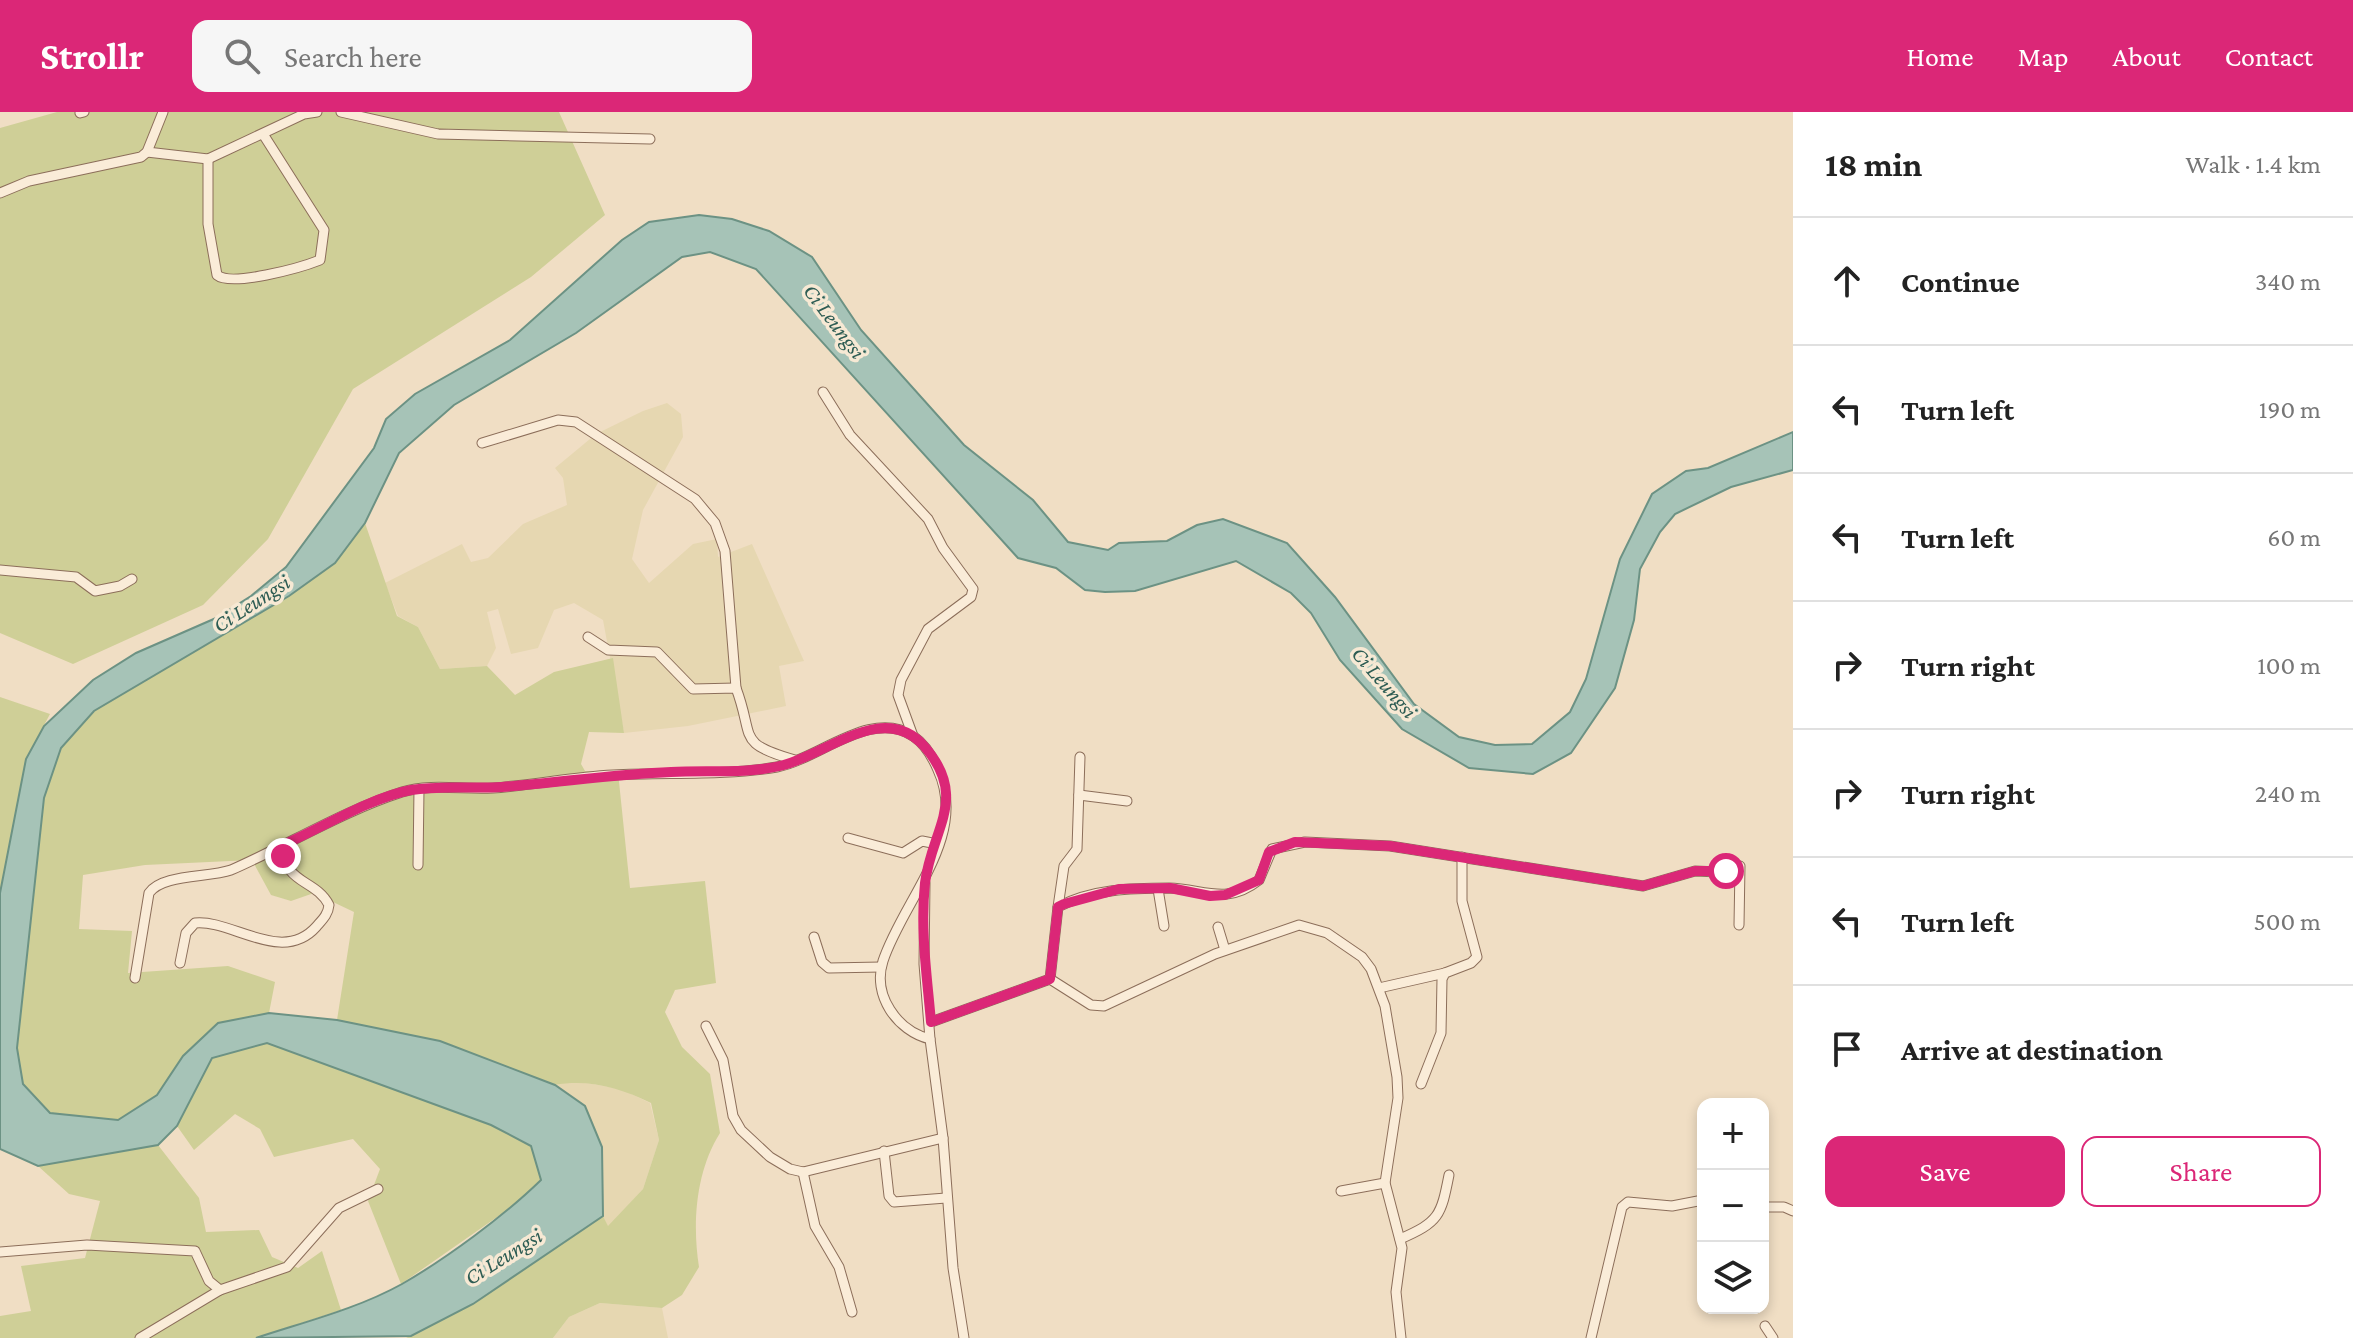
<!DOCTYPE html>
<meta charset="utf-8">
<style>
:root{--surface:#fff;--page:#f6f6f6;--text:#222;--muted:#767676;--line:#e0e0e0;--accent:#db2777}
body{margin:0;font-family:"Crimson Pro",serif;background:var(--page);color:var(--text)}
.controls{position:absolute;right:24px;bottom:24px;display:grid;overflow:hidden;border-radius:16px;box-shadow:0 4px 12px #0003}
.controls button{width:72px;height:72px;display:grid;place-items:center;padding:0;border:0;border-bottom:2px solid var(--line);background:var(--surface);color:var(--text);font:40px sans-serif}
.stop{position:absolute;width:24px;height:24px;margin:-18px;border:6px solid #db2777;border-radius:50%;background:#fff}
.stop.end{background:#db2777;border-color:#fff;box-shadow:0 2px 8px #0008}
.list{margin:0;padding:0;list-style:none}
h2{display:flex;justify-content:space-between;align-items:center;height:104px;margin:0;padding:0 32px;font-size:34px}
h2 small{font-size:26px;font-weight:400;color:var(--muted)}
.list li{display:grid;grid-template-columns:52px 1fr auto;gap:24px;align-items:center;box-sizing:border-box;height:128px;padding:0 32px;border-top:2px solid var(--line)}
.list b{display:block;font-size:30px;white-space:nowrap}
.list em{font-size:26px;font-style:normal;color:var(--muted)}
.actions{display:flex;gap:16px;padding:24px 32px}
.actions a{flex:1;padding:18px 0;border:2px solid var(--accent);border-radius:16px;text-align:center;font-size:28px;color:var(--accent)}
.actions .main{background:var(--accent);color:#fff}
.icon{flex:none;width:44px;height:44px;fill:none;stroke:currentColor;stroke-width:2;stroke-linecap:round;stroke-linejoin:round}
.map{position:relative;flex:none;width:1793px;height:1226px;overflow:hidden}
header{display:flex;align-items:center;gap:48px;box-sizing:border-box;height:112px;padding:0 40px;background:var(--accent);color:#fff}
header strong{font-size:38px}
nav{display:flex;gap:44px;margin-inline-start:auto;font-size:28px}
.search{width:560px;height:72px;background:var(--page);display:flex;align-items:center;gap:20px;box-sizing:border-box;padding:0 28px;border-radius:16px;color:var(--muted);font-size:30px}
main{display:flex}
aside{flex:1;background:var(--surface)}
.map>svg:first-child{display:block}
.farmland{fill:#e6d7b1}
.green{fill:#cfcf97}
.water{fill:#a6c3b7;stroke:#6c9284;stroke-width:2}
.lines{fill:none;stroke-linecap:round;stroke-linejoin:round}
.street-casing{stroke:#8c6e5a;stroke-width:11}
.street{stroke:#faecd8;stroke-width:9}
.route{stroke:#db2777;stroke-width:10}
.labels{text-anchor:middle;stroke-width:7;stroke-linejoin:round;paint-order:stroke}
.water-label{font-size:22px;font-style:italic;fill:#2d5c53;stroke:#f7e9d4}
</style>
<header>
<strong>Strollr</strong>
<div class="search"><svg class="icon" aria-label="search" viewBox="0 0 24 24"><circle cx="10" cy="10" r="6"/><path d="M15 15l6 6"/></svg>Search here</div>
<nav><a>Home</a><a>Map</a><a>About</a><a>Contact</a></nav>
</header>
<main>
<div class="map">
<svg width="1793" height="1226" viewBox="0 0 1793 1226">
<rect width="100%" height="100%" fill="#f0dec4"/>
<!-- farmland -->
<g class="farmland">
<polygon points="667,291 681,302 683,325 643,398 632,447 649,471 693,432 717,427 718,445 752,432 804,549 779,554 786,594 688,614 624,621 603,508 574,491 554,498 538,536 511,542 498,497 487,500 496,536 487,554 440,557 418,515 398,504 385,471 462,432 471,450 488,446 523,412 567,393 563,366 555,356 596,322 643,299"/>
<polygon points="575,969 621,977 650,991 659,1028 643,1077 608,1115 603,1104 602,1035 585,994 555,973"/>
<polygon points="600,1191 662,1196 668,1226 553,1226 569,1205"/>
</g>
<!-- green -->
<g class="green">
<polygon points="57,0 559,0 605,103 531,165 353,277 268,427 203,493 73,552 0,521 0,16"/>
<path d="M365,411L397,504L418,515L440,557L487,554L515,583L554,560L613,546L624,621L589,620L581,652L585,659L618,660L630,776L705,769L716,871L675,878L665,900L682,935L710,962L720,1021C696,1059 692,1111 699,1155L682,1183L662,1196L600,1191L569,1205L553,1226H406L473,1192L603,1104L608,1114L643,1077L659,1028L651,991C620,976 589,967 555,973L440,929L337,908L354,800L314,781L291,789L271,783L252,748L145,753L83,763L79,817L132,819L128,861L228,854L275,870L269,901L218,912L183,944L157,983L118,1008L50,1001L23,972L17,936L44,686L61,636L94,599L289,484L335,451Z"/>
<polygon points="0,585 50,602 26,647 0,781"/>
<polygon points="267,931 491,1013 531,1034 542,1068 517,1091 401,1172 368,1089 380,1057 353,1027 274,1045 260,1017 235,1002 194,1038 177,1014 212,946"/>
<polygon points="158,1033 199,1086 206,1120 259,1118 272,1145 298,1156 322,1139 341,1198 256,1226 0,1226 0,1204 31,1199 21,1154 85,1146 100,1089 69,1082 38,1054"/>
</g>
<!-- water -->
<path class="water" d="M699,103L732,107L769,119L812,145L861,218L964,333L1033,388L1068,430L1108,438L1119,431L1167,429L1197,413L1223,407L1287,431L1335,485L1414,592L1459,625L1495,633L1532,632L1570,600L1586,567L1620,447L1652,382L1686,359L1708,356L1793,320V358L1731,375L1675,402L1660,420L1640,457L1634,508L1615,576L1571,641L1533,662L1469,656L1402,617L1340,548L1311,501L1291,481L1236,449L1135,479L1105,480L1085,478L1056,456L1018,446L756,157L710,140L682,145L576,221L454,293L399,341L365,411L335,451L289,484L94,599L61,636L44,686L17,936L23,972L50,1001L118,1008L157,983L183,944L218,911L269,901L337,908L440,929L555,973L585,994L602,1035L603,1104L473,1192L411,1224L256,1226C304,1210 357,1197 402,1172C447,1146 504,1104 541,1068L531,1034L491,1013L267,931L212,946L177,1014L158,1033L38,1054L0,1037V781L26,647L44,614L93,568L136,541L216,506L251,484L286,455L374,336L386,307L415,282L510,228L622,128L649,110Z"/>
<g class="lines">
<!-- street casing -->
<g class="street-casing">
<g id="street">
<polyline points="341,0 438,22 650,27"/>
<polyline points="80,1 84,0"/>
<polyline points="147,40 208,47 304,2 317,0"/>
<path d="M208,47V112L217,163C231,175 300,156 320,148L324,118L263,22"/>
<polyline points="0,81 29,69 141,45 147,40 163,0"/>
<polyline points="823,280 850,323 928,407 943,436 973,477 971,485 928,517 901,568 898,583 913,624"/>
<polyline points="482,331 558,308 576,310 695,387 715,411 725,439 736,576"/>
<polyline points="0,458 76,465 95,479 120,474 132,467"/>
<path d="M588,525L608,538L657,540L693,577L736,576C755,626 735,631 795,648"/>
<polyline points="1079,683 1127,689"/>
<polyline points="848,726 903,741 922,729 937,732"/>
<polyline points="418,753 419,677"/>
<polyline points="925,771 924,852 930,927"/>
<polyline points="1158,777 1164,814"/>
<polyline points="1058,795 1064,754 1077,737 1080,645"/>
<polyline points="1218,815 1225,838"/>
<polyline points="814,825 822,850 829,856 881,855"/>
<path d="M180,851L186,821L195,811C231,807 282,853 316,815C322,808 328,803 329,793C315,766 283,773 283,733"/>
<path d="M135,866L149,781C162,762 207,766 231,758C288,733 343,699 402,680C431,671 464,678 493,676C533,673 573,665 613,663C667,660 724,664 777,655C819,647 871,596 913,624C925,632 933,646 938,658C969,725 903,788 883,849C872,883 897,919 930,927L943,1026L953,1156L964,1226"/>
<path d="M1050,867L1058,795C1092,777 1132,776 1169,776C1204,777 1226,794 1259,768L1272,737L1305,730L1390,734L1643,774L1695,759L1719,760L1740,754L1739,813"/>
<polyline points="1379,876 1445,861"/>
<polyline points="931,910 1050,867 1091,893 1104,894 1215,842 1299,813 1327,821 1362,845 1371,857 1385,894 1397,965 1398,986 1385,1071 1402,1136 1396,1180 1401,1226"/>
<polyline points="706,914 723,948 733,1004 741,1018 770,1045 790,1057 803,1060 943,1026"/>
<polyline points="1421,972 1441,921 1442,867 1445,861 1471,851 1477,845 1462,789 1462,745"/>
<polyline points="884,1039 889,1084 894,1090 946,1086"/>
<polyline points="803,1060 815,1114 839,1155 852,1200"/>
<polyline points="1341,1079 1385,1071"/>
<polyline points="1763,1095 1784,1095 1793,1099"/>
<path d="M1400,1127C1439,1110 1441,1104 1449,1063"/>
<polyline points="0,1140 87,1133 195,1139 209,1169 220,1178"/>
<polyline points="1765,1214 1773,1226"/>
<polyline points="140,1226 220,1178 287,1155 339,1096 378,1077"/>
<polyline points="1591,1226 1622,1095 1628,1090 1672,1094 1703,1088"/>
</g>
</g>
<!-- street -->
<use href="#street" class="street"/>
</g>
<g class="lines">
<!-- route -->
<path class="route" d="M283,744V733C321,716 372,685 411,678C441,673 472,677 502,675C558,671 614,662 671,660C706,658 745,662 780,654C825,644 883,588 924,634C970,686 931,718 925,771C920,818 927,863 931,910L1050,867L1058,795L1064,792L1119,777L1170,776L1210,784L1225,783L1259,768L1269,740L1295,730L1390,734L1643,774L1695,759H1726"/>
</g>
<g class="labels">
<!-- water labels -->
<g class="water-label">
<text transform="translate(835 209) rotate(53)" y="8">Ci Leungsi</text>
<text transform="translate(251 491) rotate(-33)" y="8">Ci Leungsi</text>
<text transform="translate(1385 570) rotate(49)" y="8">Ci Leungsi</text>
<text transform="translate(503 1144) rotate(-32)" y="8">Ci Leungsi</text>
</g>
</g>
</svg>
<div class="controls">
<button>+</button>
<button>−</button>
<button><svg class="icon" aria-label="layers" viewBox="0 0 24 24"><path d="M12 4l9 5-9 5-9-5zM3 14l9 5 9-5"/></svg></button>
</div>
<div class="stop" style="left:1726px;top:759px"></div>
<div class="stop end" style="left:283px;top:744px"></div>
</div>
<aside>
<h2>18 min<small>Walk · 1.4 km</small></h2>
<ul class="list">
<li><svg class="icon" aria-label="ahead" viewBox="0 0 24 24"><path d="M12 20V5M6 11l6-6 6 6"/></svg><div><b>Continue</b></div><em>340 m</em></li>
<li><svg class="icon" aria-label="left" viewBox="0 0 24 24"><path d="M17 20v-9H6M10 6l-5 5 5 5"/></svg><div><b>Turn left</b></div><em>190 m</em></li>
<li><svg class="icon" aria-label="left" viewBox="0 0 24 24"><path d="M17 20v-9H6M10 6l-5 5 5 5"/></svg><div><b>Turn left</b></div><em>60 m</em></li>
<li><svg class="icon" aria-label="right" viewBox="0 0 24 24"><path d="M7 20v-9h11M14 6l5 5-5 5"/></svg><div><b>Turn right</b></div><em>100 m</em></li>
<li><svg class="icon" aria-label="right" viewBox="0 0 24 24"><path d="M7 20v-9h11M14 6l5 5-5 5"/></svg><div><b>Turn right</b></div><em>240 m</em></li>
<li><svg class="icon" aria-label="left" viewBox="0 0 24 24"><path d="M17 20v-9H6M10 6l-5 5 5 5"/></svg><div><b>Turn left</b></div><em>500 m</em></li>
<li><svg class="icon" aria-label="arrive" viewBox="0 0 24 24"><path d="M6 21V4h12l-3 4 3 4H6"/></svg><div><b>Arrive at destination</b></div></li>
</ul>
<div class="actions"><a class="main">Save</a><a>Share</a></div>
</aside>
</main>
